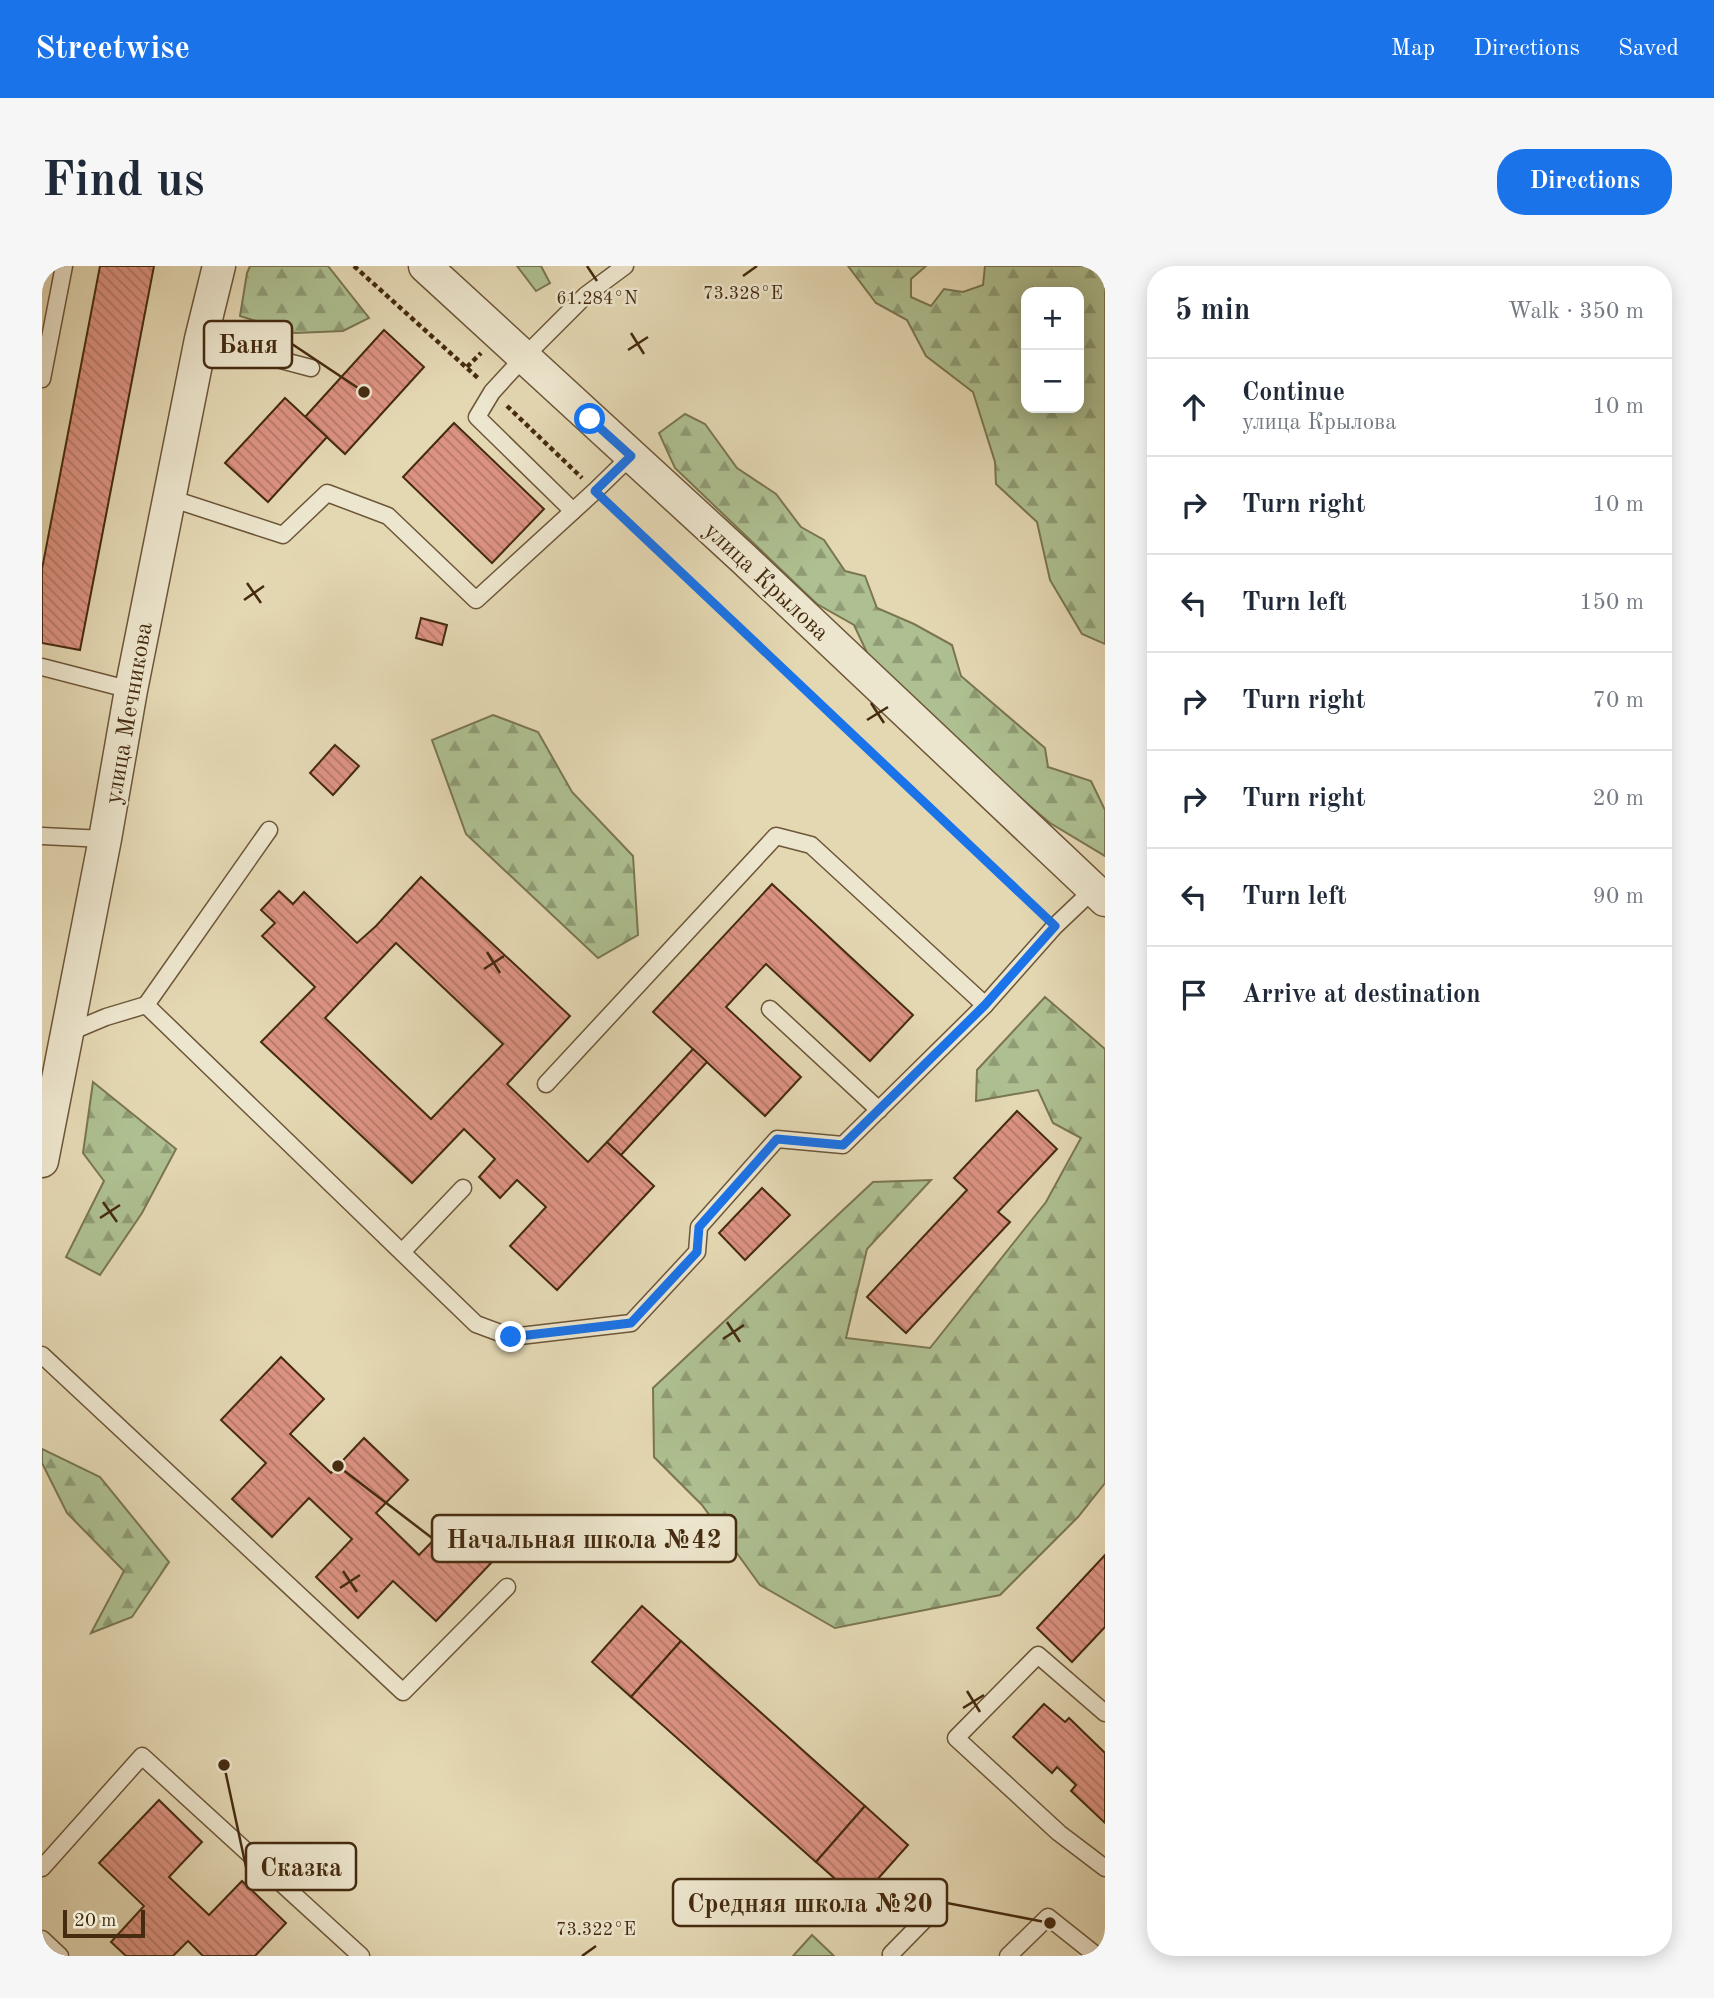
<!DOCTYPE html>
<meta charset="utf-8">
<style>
:root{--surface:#fff;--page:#f6f6f7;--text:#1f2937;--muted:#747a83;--line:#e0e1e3;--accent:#1a73e8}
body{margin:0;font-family:"Old Standard TT",serif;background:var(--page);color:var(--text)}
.controls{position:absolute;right:21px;top:21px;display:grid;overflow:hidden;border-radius:14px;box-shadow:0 4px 18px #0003}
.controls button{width:63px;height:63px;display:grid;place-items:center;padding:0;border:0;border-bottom:2px solid var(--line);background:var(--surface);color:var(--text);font:35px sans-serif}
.scale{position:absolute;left:21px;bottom:18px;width:82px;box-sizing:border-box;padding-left:7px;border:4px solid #452b10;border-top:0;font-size:19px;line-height:24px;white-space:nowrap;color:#452b10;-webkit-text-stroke:5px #ede6ce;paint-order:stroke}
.stop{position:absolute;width:21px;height:21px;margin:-16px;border:5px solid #1a73e8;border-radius:50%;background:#fff}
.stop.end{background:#1a73e8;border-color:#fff;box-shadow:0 2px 7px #0008}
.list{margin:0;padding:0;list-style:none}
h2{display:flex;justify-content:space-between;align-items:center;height:91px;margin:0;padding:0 28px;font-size:30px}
h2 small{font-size:23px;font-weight:400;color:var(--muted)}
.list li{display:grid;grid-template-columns:46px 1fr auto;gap:21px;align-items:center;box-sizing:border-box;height:98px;padding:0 28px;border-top:2px solid var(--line)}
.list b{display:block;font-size:26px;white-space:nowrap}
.list p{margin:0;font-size:23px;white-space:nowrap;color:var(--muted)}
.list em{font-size:23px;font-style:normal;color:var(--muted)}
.icon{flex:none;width:38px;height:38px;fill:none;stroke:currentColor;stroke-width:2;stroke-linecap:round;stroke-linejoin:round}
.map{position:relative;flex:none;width:1063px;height:1690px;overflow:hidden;border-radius:28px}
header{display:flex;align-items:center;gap:42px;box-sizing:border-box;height:98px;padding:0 35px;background:var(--accent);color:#fff}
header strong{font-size:33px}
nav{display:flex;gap:38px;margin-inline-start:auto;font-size:24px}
.intro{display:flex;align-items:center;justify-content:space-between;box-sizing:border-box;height:168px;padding:0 42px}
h1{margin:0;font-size:49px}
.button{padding:18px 32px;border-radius:28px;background:var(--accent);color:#fff;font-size:24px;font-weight:700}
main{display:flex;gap:42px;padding:0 42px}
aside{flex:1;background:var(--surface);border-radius:28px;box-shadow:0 4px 18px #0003}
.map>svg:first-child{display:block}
.forest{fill:url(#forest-firs);stroke:#7a7650;stroke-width:2;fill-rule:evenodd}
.pitch{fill:#aec091;stroke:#7a7650;stroke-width:2}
.building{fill:url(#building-back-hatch);stroke:#452b10;stroke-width:2;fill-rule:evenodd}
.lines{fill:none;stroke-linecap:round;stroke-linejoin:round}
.lane-casing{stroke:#6d5639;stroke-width:19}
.street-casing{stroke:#6d5639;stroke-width:35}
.path{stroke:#452b10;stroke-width:4.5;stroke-dasharray:5 3.5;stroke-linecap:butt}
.lane{stroke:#ede6ce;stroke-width:16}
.street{stroke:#ede6ce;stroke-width:32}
.route{stroke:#1a73e8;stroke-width:9}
.ticks{fill:none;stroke:#452b10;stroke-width:2.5}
.labels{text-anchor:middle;stroke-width:5;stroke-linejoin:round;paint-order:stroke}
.street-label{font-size:24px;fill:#452b10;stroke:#ede6ce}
.ticks-label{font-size:18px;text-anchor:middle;fill:#452b10;stroke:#ede6ce;stroke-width:5;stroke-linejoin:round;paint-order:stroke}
.leader{fill:none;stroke:#452b10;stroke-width:2.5}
.callout-dot{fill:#452b10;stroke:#ede6ce;stroke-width:2.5}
.callout{fill:#ede6ce;stroke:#452b10;stroke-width:2.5}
.callout-label{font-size:26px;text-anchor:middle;font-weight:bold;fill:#452b10}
</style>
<header>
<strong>Streetwise</strong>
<nav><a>Map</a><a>Directions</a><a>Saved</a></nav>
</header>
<div class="intro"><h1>Find us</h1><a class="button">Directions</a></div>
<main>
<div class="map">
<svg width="1063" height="1690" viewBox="0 0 1063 1690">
<defs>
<pattern id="forest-firs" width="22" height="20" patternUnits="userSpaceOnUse" patternTransform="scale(1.75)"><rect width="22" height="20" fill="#aec091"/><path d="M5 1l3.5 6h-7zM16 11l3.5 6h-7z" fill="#8f9c75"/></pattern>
<pattern id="building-back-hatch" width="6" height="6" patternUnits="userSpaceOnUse" patternTransform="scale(1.75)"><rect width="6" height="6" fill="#dd9382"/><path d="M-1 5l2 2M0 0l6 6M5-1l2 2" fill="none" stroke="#b57869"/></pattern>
</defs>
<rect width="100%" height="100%" fill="#e4d8b3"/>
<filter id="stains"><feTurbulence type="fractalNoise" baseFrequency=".00286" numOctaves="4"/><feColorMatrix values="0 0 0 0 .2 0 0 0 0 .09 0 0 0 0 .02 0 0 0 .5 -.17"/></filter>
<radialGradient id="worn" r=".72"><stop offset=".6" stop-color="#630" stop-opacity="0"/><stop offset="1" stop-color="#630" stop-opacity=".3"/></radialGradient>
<!-- forest -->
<g class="forest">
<polygon points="208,0 286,0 327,52 301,65 253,67 198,50 205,7"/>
<polygon points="475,0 499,0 508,17 494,25"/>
<path d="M806,0H884L869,13V31L889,40L902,23L921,26L941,19L943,0H1063V378L1040,368L1008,314L995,256L954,218L953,196L931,126L884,90L865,54L834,37ZM984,26H1037V142H984Z"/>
<polygon points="643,148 663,158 695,202 734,228 759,261 782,274 803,305 823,310 835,342 872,358 910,379 919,410 1003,482 1006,501 1049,515 1063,544 1063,590 1008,557 919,482 827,391 812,359 775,338 633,202 617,167"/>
<polygon points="451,449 496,466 530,526 591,590 596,669 556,692 424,568 390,474"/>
<polygon points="1003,731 1063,783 1063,1217 1036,1251 958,1329 793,1362 718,1319 660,1239 612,1191 611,1122 831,916 889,914 825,983 804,1072 888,1082 1004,936 1039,872 1011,857 996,824 934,835 935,804"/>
<polygon points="51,816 134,883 100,947 58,1009 24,991 62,915 41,887"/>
<polygon points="0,1183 58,1211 127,1296 90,1351 49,1367 82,1305 25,1247 0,1197"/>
</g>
<!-- pitch -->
<polygon class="pitch" points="770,1669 792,1690 751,1690"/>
<!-- building -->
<g class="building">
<polygon points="58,0 112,0 38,384 0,377 0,303"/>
<polygon points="342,64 382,101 303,188 263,151"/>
<polygon points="243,132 285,171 226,236 183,197"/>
<polygon points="412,157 502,243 450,297 361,211"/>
<polygon points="379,352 405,359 400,379 374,372"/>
<polygon points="293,479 317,500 291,529 268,507"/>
<path d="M379,611L528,750L465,818L546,896L565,876L612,920L515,1024L468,980L504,941L475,914L458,932L437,911L453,893L422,863L370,917L219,776L273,721L220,670L233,657L219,644L237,625L251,638L262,626L315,677L334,660ZM354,677L461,778L389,853L283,752Z"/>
<polygon points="730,618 871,749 828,795 724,698 684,741 759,811 723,850 611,746"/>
<polygon points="651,783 665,796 579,889 565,876"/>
<polygon points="975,845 1015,883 956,946 968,956 864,1067 825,1031 925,924 912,912"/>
<polygon points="720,922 748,949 703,994 677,967"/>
<polygon points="239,1091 282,1133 248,1168 289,1207 322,1172 366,1214 334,1247 377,1289 410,1255 451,1295 394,1355 351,1315 316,1352 274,1311 310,1273 267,1232 230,1271 190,1233 224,1197 179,1154"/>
<polygon points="1063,1289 1063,1361 1030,1396 995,1362"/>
<polygon points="600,1340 639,1375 589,1431 550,1396"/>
<polygon points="639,1375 823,1540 774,1596 589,1431"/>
<polygon points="1002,1438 1023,1456 1027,1452 1063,1487 1063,1557 1029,1525 1034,1519 1015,1501 1010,1507 971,1471"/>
<polygon points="117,1534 160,1576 127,1611 167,1649 200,1615 244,1657 213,1690 161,1690 146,1675 131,1690 84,1690 69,1676 102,1640 57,1597"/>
<polygon points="823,1540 866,1579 817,1634 774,1596"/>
</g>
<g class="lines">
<!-- lane casing -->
<g class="lane-casing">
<g id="lane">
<polyline points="159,73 269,102"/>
<polyline points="0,113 22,0"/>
<polyline points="128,232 241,269 285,227 346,250 434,334 553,225 589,190"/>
<polyline points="531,245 435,151 450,126 482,91 544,29 583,0"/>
<polyline points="0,401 89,424"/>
<polyline points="0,570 63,573"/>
<polyline points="104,739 434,1058 469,1071 589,1057 655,986 657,961 735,873 801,879 943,739 1013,660 1052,623"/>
<polyline points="728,743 837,844"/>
<polyline points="26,767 64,751 104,739 227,564"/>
<polyline points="504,818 734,570 769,579 943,739"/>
<polyline points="360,986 421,922"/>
<polyline points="0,1089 361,1426 465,1321"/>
<polyline points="1063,1447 996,1389 914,1472 1017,1567 1063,1602"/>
<polyline points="0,1602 100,1490 319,1690"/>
<polyline points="0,1673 18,1690"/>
<polyline points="850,1690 849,1688 894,1642"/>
<polyline points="966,1690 1006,1651 1055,1690"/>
</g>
</g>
<!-- street casing -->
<g class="street-casing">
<g id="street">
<polyline points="383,0 702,293 1063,634"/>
<polyline points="0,895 63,573 89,424 159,73 177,0"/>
</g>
</g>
<!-- path -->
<g class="path">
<polyline points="312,0 436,112"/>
<polyline points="425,101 439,87"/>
<polyline points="465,140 540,212"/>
<polyline points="569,239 999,647"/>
</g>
<!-- lane -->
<use href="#lane" class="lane"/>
<!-- street -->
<use href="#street" class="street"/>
</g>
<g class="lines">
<!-- route -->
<polyline class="route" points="469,1071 589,1057 655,986 657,961 735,873 801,879 943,739 1013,660 553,225 589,190 548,153"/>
</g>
<!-- ticks -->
<path class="ticks" d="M545,0L555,15M701,10L715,0M589,67L602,88M586,84L606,71M205,317L219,337M202,334L222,320M829,437L842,457M825,454L846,441M445,686L458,707M442,703L462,690M61,936L75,956M58,952L78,939M685,1056L698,1076M681,1073L702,1059M301,1305L315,1326M298,1322L318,1309M925,1425L938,1446M921,1442L942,1429M540,1690L554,1680"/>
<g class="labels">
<!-- street labels -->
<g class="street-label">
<text transform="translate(725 315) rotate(43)" y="8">улица Крылова</text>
<text transform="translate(86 447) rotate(-80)" y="8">улица Мечникова</text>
</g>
</g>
<g class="ticks-label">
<text x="701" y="33">73.328°E</text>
<text x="555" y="38">61.284°N</text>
<text x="554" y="1669">73.322°E</text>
</g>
<!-- callouts -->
<path class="leader" d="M322 126L250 78M296 1200L390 1272M182 1499L204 1601M1008 1657L905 1637"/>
<g class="callout-dot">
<circle cx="322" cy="126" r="7"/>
<circle cx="296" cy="1200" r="7"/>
<circle cx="182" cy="1499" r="7"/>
<circle cx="1008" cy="1657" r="7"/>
</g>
<g class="callout">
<rect x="162" y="55" width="88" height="47" rx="7"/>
<rect x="390" y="1249" width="304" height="47" rx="7"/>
<rect x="204" y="1577" width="110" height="47" rx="7"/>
<rect x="631" y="1613" width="274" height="47" rx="7"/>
</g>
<g class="callout-label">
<text x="206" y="87">Баня</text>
<text x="542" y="1282">Начальная школа №42</text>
<text x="259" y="1610">Сказка</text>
<text x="768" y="1646">Средняя школа №20</text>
</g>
<rect width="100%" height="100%" filter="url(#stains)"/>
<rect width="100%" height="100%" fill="url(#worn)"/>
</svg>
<div class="controls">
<button>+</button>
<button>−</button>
</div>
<div class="scale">20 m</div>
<div class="stop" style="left:548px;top:153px"></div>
<div class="stop end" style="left:469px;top:1071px"></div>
</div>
<aside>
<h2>5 min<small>Walk · 350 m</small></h2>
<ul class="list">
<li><svg class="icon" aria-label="ahead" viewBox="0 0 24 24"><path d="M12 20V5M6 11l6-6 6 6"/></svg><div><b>Continue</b><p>улица Крылова</p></div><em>10 m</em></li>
<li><svg class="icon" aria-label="right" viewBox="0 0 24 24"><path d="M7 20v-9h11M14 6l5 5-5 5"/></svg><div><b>Turn right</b></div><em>10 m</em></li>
<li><svg class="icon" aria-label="left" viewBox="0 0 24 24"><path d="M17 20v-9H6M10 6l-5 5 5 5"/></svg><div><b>Turn left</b></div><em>150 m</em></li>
<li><svg class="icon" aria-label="right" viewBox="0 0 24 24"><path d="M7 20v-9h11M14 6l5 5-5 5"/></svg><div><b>Turn right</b></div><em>70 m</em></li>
<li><svg class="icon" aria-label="right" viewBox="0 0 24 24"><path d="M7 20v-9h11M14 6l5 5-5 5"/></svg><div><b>Turn right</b></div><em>20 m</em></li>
<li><svg class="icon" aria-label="left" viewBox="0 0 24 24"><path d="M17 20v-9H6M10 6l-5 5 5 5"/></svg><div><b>Turn left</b></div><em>90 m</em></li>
<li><svg class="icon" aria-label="arrive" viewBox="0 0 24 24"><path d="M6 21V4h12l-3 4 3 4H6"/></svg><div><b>Arrive at destination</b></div></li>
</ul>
</aside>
</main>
